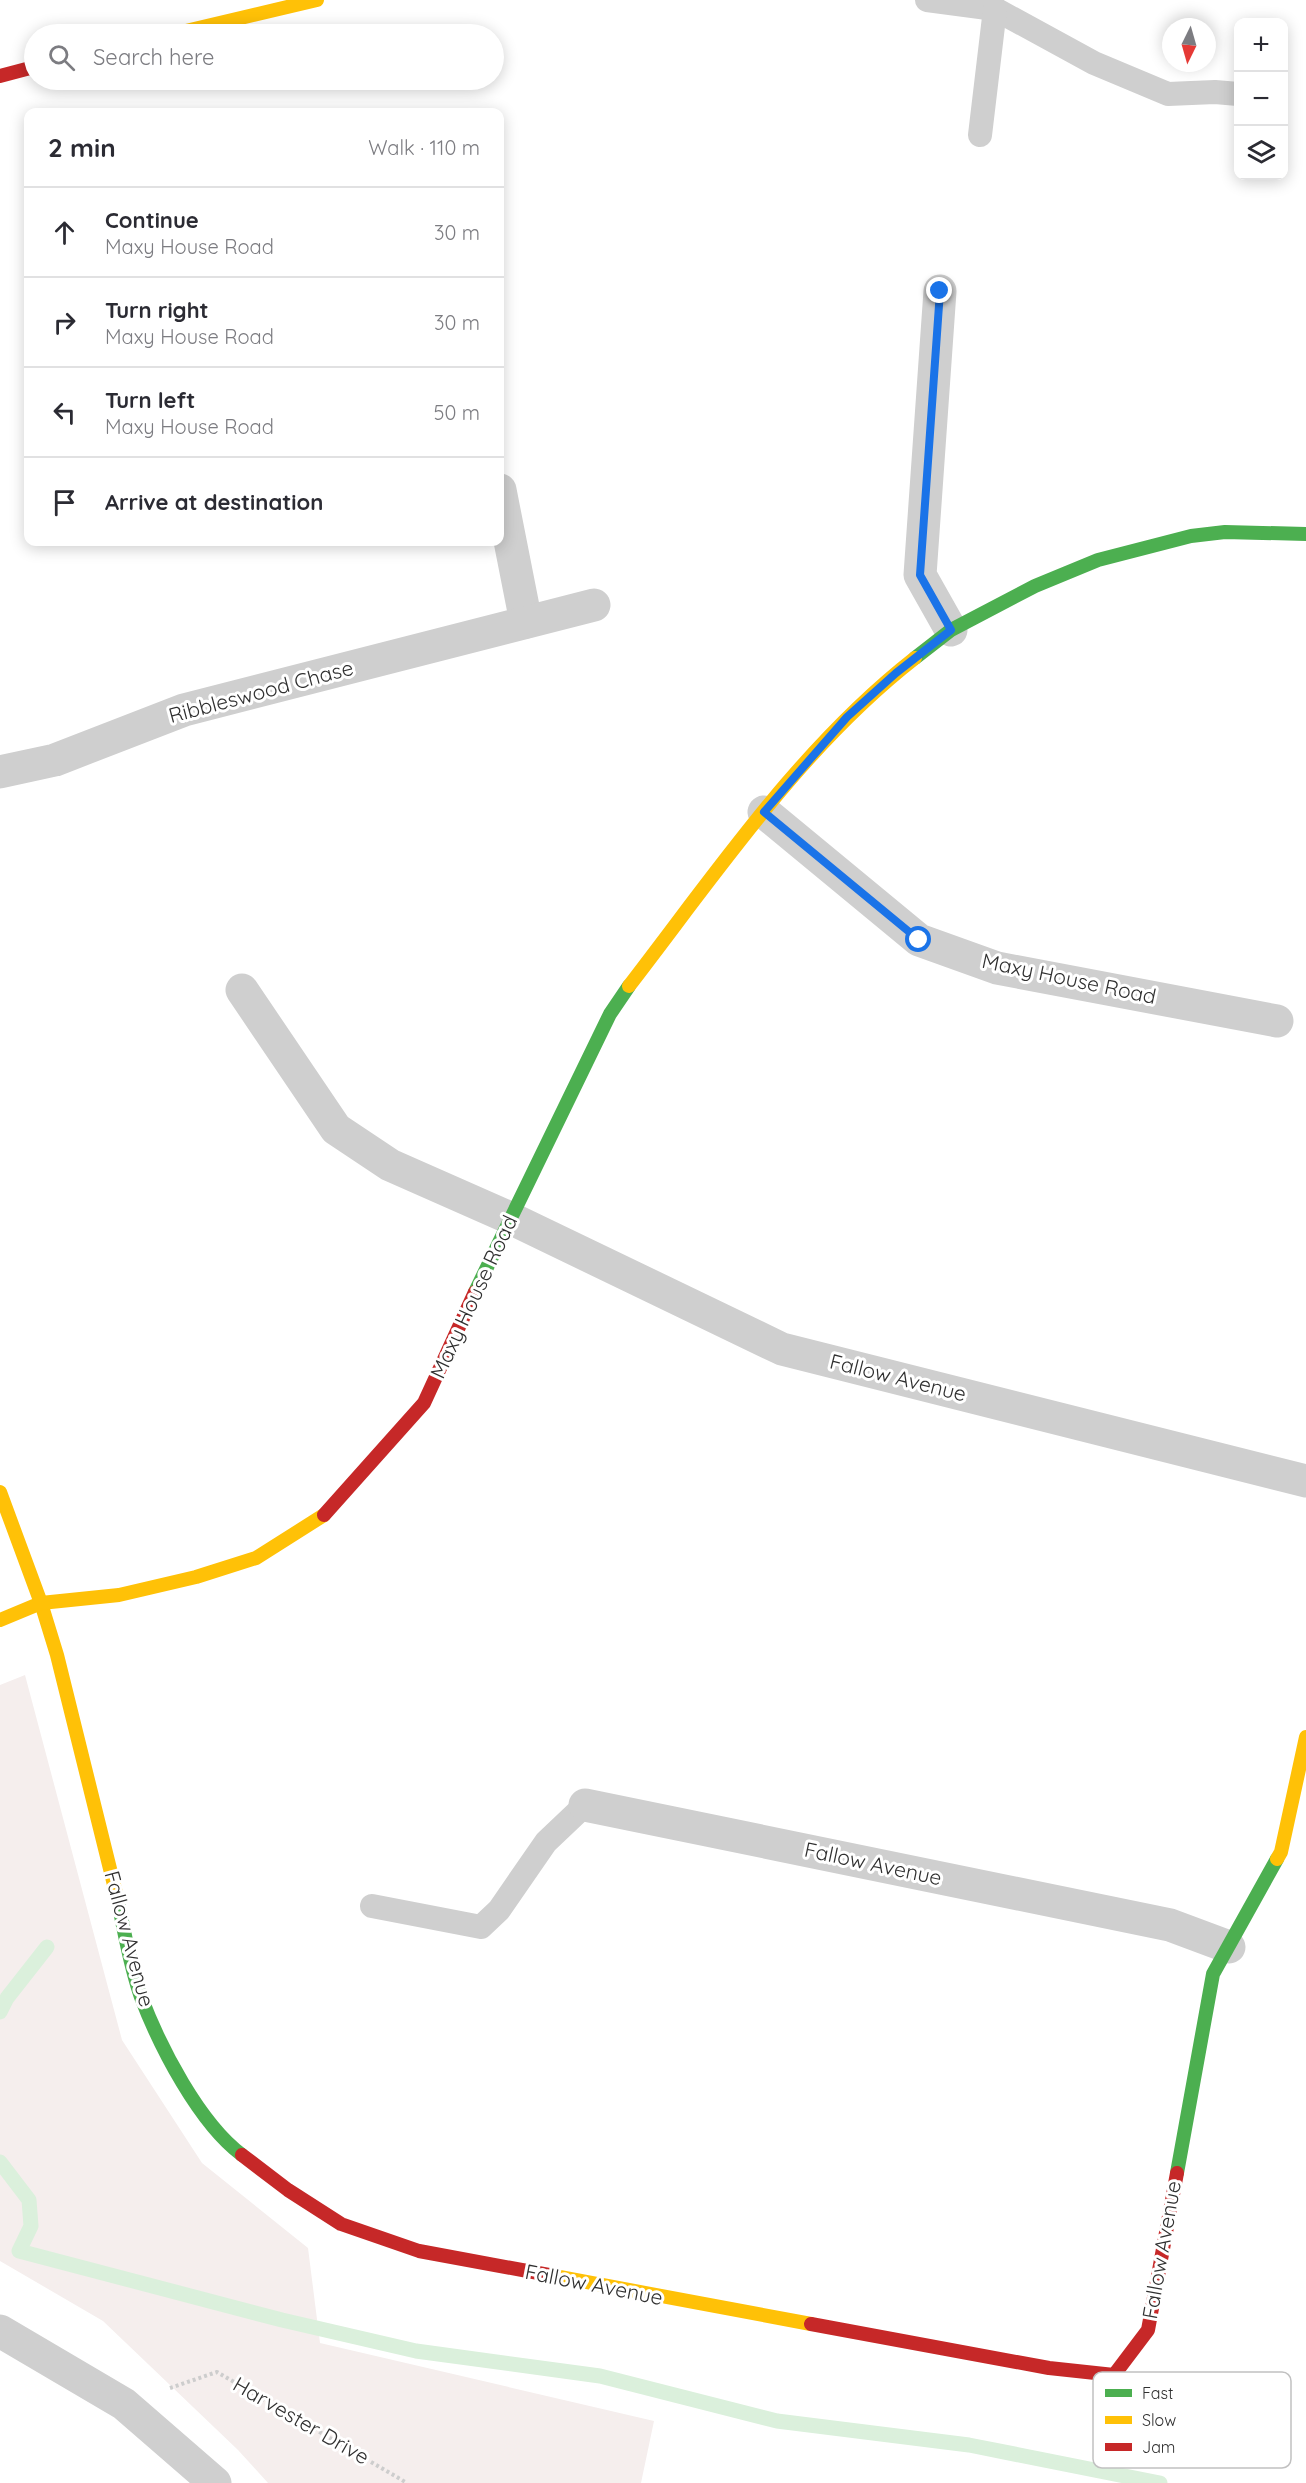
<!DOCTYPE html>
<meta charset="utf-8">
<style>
:root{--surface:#fff;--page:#f7f7f7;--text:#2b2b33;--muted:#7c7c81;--line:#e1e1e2}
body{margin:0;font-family:Quicksand,sans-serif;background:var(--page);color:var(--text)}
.controls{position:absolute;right:18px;top:18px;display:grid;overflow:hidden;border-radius:12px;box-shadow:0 3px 15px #0003}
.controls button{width:54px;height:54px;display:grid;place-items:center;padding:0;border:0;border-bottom:2px solid var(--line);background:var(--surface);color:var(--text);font:30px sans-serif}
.compass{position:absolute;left:1162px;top:18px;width:54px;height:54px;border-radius:50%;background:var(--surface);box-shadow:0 3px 15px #0003;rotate:185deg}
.stop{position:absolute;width:18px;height:18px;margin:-14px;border:4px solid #1a73e8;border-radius:50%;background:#fff}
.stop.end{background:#1a73e8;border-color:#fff;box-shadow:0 2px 6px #0008}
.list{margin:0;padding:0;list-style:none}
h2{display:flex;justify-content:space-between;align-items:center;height:78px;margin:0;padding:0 24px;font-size:26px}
h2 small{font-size:20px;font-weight:400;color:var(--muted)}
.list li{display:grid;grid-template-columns:39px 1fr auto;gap:18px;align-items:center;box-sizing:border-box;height:90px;padding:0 24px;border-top:2px solid var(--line)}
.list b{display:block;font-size:22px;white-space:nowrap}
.list p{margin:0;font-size:20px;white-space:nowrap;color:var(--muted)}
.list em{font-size:20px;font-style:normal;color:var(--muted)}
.icon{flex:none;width:33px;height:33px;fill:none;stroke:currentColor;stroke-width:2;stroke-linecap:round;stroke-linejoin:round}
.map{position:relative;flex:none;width:1306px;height:2483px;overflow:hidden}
.search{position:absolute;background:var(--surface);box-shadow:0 3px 15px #0003;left:24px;top:24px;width:480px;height:66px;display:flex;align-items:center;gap:15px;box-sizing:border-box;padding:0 21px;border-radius:33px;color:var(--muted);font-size:22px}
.panel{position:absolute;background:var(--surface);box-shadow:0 3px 15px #0003;left:24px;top:108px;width:480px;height:438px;border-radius:12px}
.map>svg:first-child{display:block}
.green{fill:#f5eeed}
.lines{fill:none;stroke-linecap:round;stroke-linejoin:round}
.stream{stroke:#dbf0dc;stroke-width:15}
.path{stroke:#cdcdcd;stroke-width:4;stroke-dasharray:3 3;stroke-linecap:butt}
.lane{stroke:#cfcfcf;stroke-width:24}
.street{stroke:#cfcfcf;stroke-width:33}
.fast{stroke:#4caf50;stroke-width:14}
.slow{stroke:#ffc107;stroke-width:14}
.jam{stroke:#c62828;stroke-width:14}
.route{stroke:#1a73e8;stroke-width:8}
.labels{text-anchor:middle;stroke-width:6;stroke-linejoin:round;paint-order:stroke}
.street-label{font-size:21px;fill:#303030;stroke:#fff}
.key{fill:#fff;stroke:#c1c1c1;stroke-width:1.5}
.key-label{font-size:16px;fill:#303030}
</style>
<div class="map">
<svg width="1306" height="2483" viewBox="0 0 1306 2483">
<rect width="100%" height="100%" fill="#fff"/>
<!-- green -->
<polygon class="green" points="25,1675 122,2040 202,2163 308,2248 320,2343 654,2421 641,2483 268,2483 238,2450 103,2321 0,2261 0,1685"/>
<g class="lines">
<!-- stream -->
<g class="stream">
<polyline points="0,2012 7,1998 47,1947"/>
<polyline points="0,2162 29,2200 31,2226 19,2251 282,2320 416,2351 600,2376 777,2421 969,2445 1160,2483"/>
</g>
<!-- path -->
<polyline class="path" points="170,2388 217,2372 407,2483"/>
<!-- lane -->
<g class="lane">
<polyline points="927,0 995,9 1094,63 1168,94 1215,92 1238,94"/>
<polyline points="980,135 995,9"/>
<polyline points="372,1906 481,1927 499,1910 546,1842 585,1805"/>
</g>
<!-- street -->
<g class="street">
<polyline points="940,291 920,575 951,630"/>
<polyline points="500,490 526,622"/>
<polyline points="0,772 55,760 184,710 594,605"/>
<polyline points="764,812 919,940 997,968 1277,1021"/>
<polyline points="242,990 336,1129 390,1165 510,1218 782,1349 1306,1481"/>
<polyline points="585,1805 1170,1925 1229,1947"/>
<polyline points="0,2331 124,2404 215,2483"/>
</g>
<!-- fast -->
<g class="fast">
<polyline points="915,658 951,630 1035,586 1098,560 1191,536 1225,532 1306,534"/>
<polyline points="475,1292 610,1014 629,986"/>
<path d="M116,1893C124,1927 129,1964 141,1997C160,2047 199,2123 242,2155"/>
<polyline points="1177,2173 1213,1974 1277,1859"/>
</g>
<!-- slow -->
<g class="slow">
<polyline points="173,34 317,0"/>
<path d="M629,986C717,872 801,747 915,658"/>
<polyline points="0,1492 41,1603 57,1655 116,1893"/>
<polyline points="0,1620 41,1603 119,1595 196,1577 256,1558 324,1515"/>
<polyline points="1277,1859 1281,1852 1306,1737"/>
<polyline points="549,2275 811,2324"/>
</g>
<!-- jam -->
<g class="jam">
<polyline points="0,76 34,67"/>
<polyline points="324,1515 424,1403 475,1292"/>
<polyline points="242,2155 288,2190 341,2224 419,2251 549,2275"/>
<polyline points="811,2324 1049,2368 1114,2375 1148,2330 1177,2173"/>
</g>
</g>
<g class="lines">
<!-- route -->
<polyline class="route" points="919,940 764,812 847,717 896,673 951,630 920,575 940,291"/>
</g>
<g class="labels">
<!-- street labels -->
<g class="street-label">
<text transform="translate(261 692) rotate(-15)" y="7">Ribbleswood Chase</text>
<text transform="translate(1069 979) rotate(12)" y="7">Maxy House Road</text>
<text transform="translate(474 1297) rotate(-65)" y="7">Maxy House Road</text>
<text transform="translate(898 1378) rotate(14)" y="7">Fallow Avenue</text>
<text transform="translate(873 1864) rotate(12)" y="7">Fallow Avenue</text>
<text transform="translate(129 1939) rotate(75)" y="7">Fallow Avenue</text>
<text transform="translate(1162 2250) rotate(-80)" y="7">Fallow Avenue</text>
<text transform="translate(594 2285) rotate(11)" y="7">Fallow Avenue</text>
<text transform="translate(301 2421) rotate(30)" y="7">Harvester Drive</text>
</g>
</g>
<!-- legend -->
<rect x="1093" y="2372" width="198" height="96" rx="9" class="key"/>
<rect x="1105" y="2389" width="27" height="8" fill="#4caf50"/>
<rect x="1105" y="2416" width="27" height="8" fill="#ffc107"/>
<rect x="1105" y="2443" width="27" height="8" fill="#c62828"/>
<g class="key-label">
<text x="1142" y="2399">Fast</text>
<text x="1142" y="2426">Slow</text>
<text x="1142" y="2453">Jam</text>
</g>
</svg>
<div class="controls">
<button>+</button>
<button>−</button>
<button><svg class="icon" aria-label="layers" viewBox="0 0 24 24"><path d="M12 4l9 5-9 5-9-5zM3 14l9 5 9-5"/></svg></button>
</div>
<svg class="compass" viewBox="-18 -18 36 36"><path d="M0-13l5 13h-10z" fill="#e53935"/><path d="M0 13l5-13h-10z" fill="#7c7c81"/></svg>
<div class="stop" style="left:919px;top:940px"></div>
<div class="stop end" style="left:940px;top:291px"></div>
<div class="search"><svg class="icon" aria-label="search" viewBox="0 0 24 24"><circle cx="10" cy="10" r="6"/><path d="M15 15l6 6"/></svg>Search here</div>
<section class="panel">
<h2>2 min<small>Walk · 110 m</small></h2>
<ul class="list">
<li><svg class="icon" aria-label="ahead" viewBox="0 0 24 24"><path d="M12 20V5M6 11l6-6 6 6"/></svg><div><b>Continue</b><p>Maxy House Road</p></div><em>30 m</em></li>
<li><svg class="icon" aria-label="right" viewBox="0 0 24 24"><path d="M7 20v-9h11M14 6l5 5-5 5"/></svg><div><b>Turn right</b><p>Maxy House Road</p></div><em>30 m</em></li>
<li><svg class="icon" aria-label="left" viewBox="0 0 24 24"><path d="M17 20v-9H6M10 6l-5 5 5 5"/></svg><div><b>Turn left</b><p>Maxy House Road</p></div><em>50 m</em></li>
<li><svg class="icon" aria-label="arrive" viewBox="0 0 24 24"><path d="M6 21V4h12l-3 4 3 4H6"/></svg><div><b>Arrive at destination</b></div></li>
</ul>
</section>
</div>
